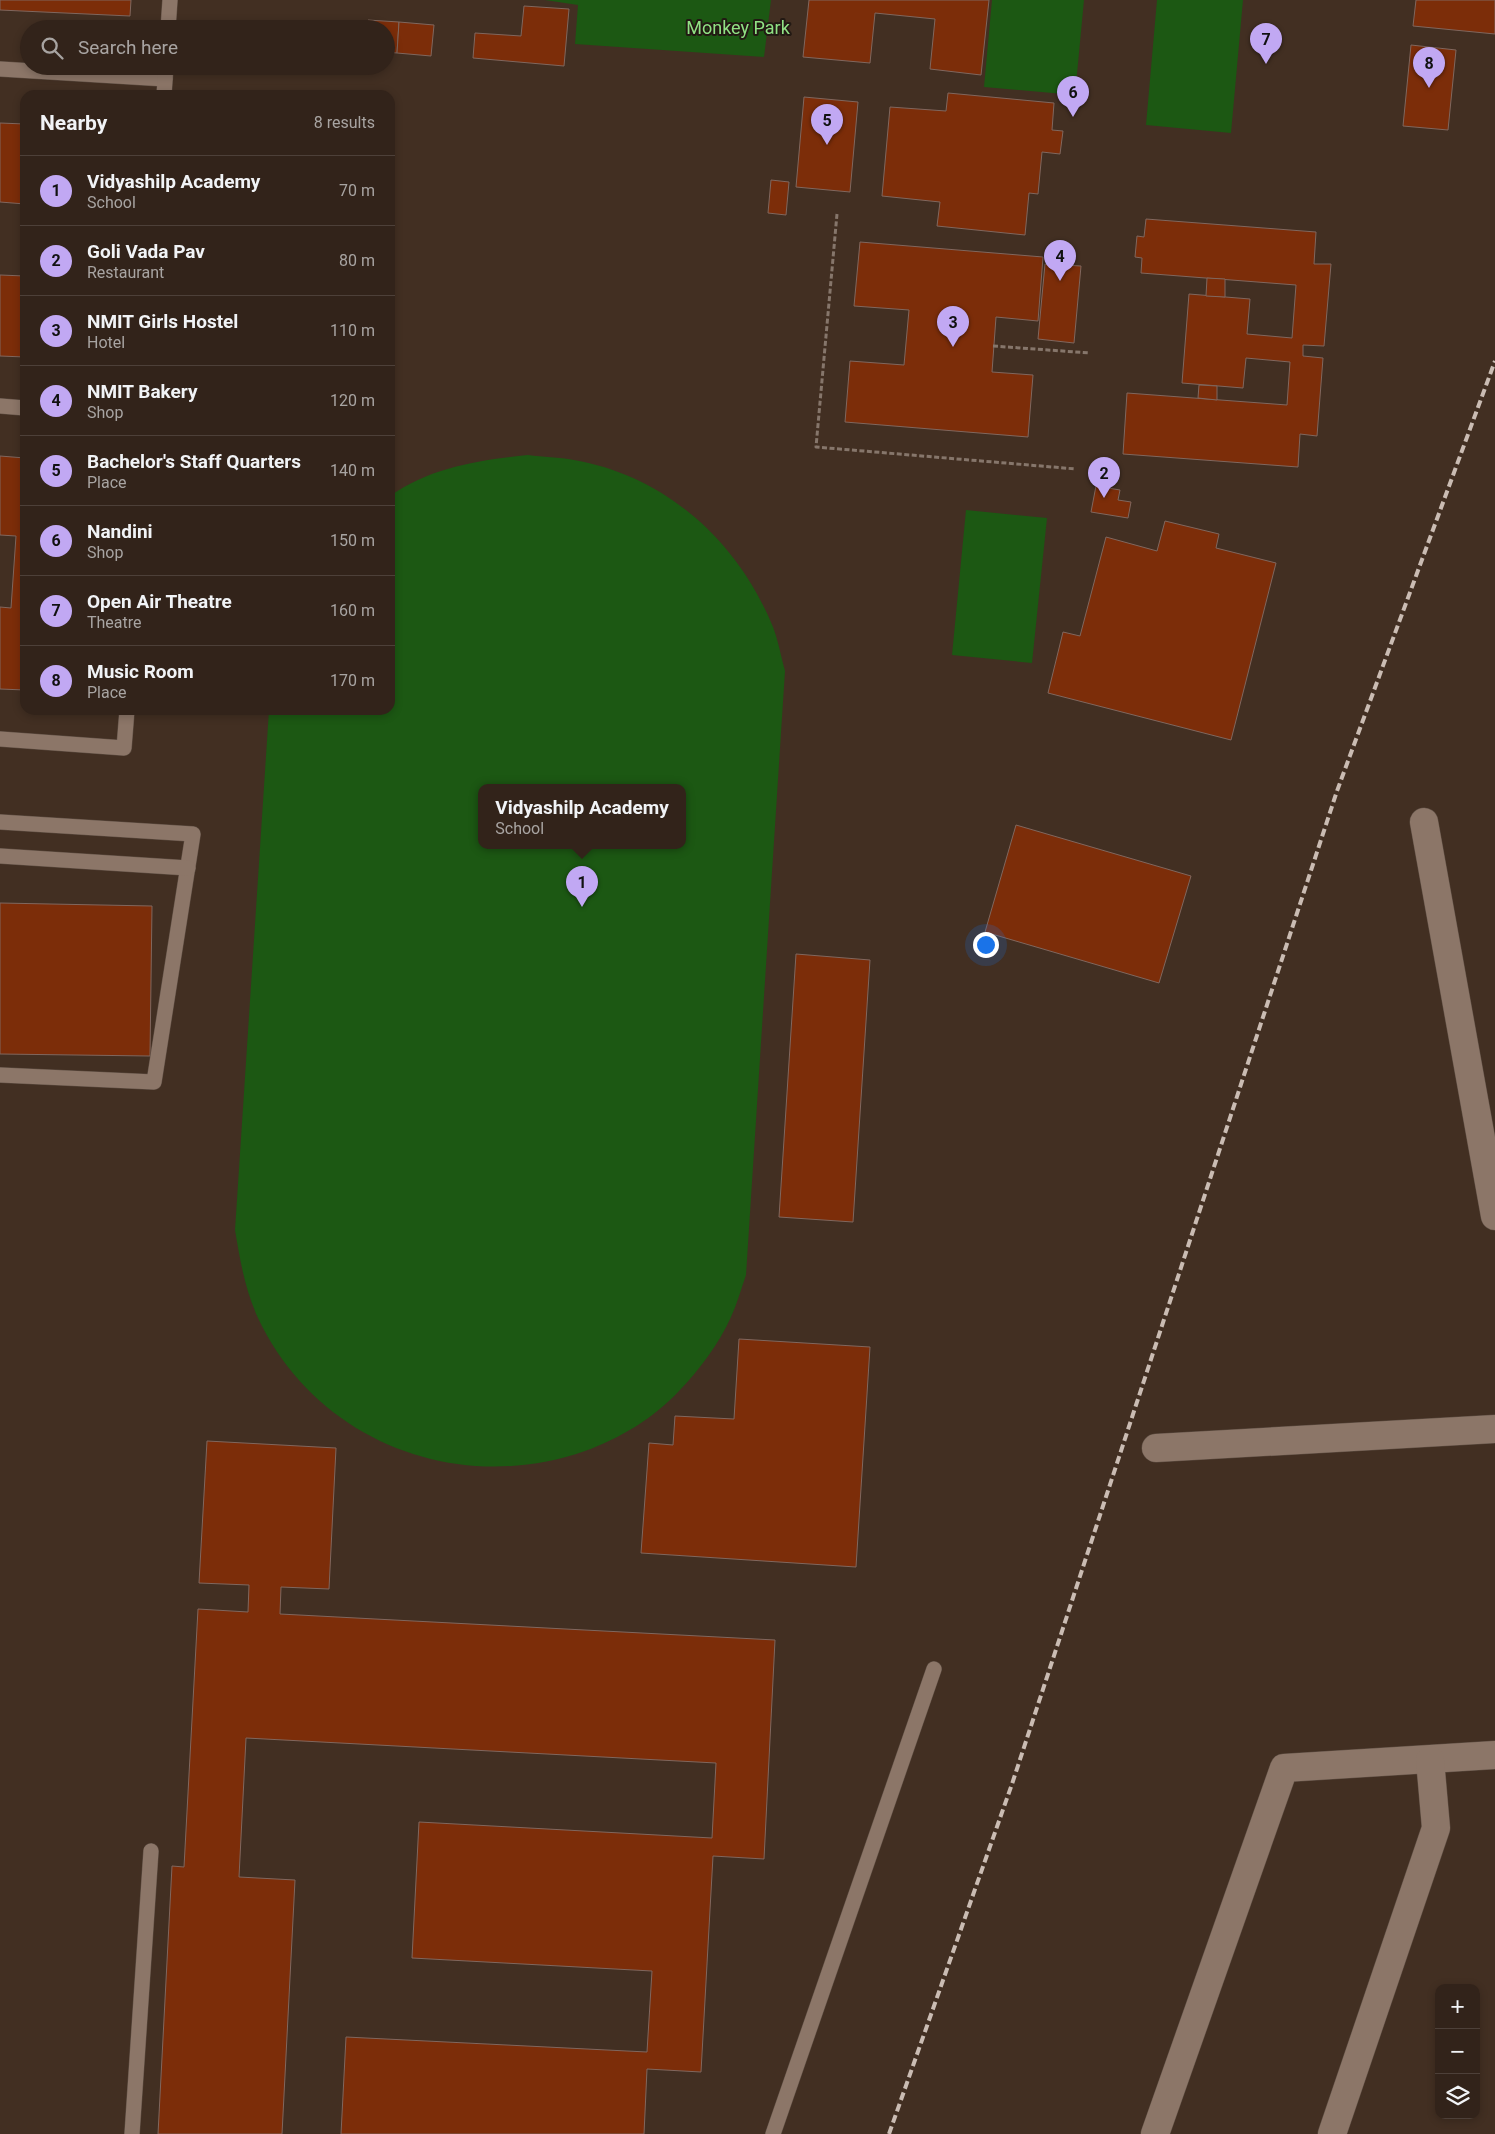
<!DOCTYPE html>
<meta charset="utf-8">
<style>
:root{--surface:#32231a;--page:#3a2b23;--text:#f1f3f6;--muted:#a8a4a2;--line:#4d4039;--accent:#c1a8f3}
body{margin:0;font-family:Roboto,sans-serif;background:var(--page);color:var(--text)}
.controls{position:absolute;right:15px;bottom:15px;display:grid;overflow:hidden;border-radius:10px;box-shadow:0 2px 8px #0003}
.controls button{width:45px;height:45px;display:grid;place-items:center;padding:0;border:0;border-bottom:1px solid var(--line);background:var(--surface);color:var(--text);font:25px sans-serif}
.you{position:absolute;left:985px;top:944px;width:18px;height:18px;margin:-12px;border:4px solid #fff;border-radius:50%;background:#1a73e8;box-shadow:0 0 0 8px #1a73e833}
.badge{display:grid;place-items:center;width:32px;height:32px;border-radius:50%;background:var(--accent);color:#111;font-size:16px;font-weight:700}
.pin{position:absolute;translate:-50% -41px;filter:drop-shadow(0 1px 2px #0008)}
.pin::after{content:'';position:absolute;top:26px;width:18px;height:15px;background:inherit;clip-path:polygon(0 0,100% 0,50% 100%)}
.popup{position:absolute;left:478px;top:784px;width:208px;height:65px;box-sizing:border-box;display:grid;place-content:center;border-radius:10px;background:var(--surface);filter:drop-shadow(0 1px 4px #0005);font-size:16px;white-space:nowrap;color:var(--muted)}
.popup b{font-size:19px;color:var(--text)}
.popup::after{content:'';position:absolute;left:50%;top:100%;margin-left:-10px;border:10px solid transparent;border-top-color:var(--surface)}
.list{margin:0;padding:0;list-style:none}
h2{display:flex;justify-content:space-between;align-items:center;height:65px;margin:0;padding:0 20px;font-size:21px}
h2 small{font-size:16px;font-weight:400;color:var(--muted)}
.list li{display:grid;grid-template-columns:32px 1fr auto;gap:15px;align-items:center;box-sizing:border-box;height:70px;padding:0 20px;border-top:1px solid var(--line)}
.list b{display:block;font-size:19px;white-space:nowrap}
.list p{margin:0;font-size:16px;white-space:nowrap;color:var(--muted)}
.list em{font-size:16px;font-style:normal;color:var(--muted)}
.icon{flex:none;width:28px;height:28px;fill:none;stroke:currentColor;stroke-width:2;stroke-linecap:round;stroke-linejoin:round}
.map{position:relative;flex:none;width:1495px;height:2134px;overflow:hidden}
.search{position:absolute;background:var(--surface);box-shadow:0 2px 8px #0003;left:20px;top:20px;width:375px;height:55px;display:flex;align-items:center;gap:12px;box-sizing:border-box;padding:0 18px;border-radius:28px;color:var(--muted);font-size:19px}
.panel{position:absolute;background:var(--surface);box-shadow:0 2px 8px #0003;left:20px;top:90px;width:375px;height:625px;border-radius:15px}
.map>svg:first-child{display:block}
.green{fill:#1c5813;fill-rule:evenodd}
.building{fill:#7c2d09;stroke:#80675e}
.lines{fill:none;stroke-linecap:round;stroke-linejoin:round}
.lane-casing{stroke:#5e4e43;stroke-width:16}
.street-casing{stroke:#5e4e43;stroke-width:29}
.path{stroke:#86766b;stroke-width:3;stroke-dasharray:5 2.5;stroke-linecap:butt}
.lane{stroke:#8c7668;stroke-width:15}
.street{stroke:#8c7668;stroke-width:28}
.rail{stroke:#cabcb3;stroke-width:4;stroke-dasharray:8 4;stroke-linecap:butt}
.labels{text-anchor:middle;stroke-width:4;stroke-linejoin:round;paint-order:stroke}
.park-label{font-size:18px;fill:#90e184;stroke:#221913}
</style>
<div class="map">
<svg width="1495" height="2134" viewBox="0 0 1495 2134">
<rect width="100%" height="100%" fill="#422f22"/>
<!-- green -->
<g class="green">
<polygon points="545,0 771,0 764,57 575,44 578,5"/>
<polygon points="992,0 1084,0 1075,95 984,87"/>
<polygon points="1157,0 1243,0 1231,133 1146,125"/>
<path d="M528,455C543,457 559,457 574,460C666,476 738,541 773,627C778,640 781,656 785,671L746,1275C741,1289 737,1304 731,1317C719,1344 699,1370 679,1391C654,1418 619,1439 585,1451C457,1496 316,1441 258,1318C245,1290 240,1260 235,1230L269,710H390V496C431,467 480,460 528,455ZM682,788V846H482V788Z"/>
<polygon points="966,510 1047,518 1032,663 952,655"/>
</g>
<!-- building -->
<g class="building">
<polygon points="0,0 131,0 130,16 0,10"/>
<polygon points="809,0 989,0 981,75 930,69 935,19 875,13 870,63 803,57"/>
<polygon points="1416,0 1495,0 1495,34 1413,26"/>
<polygon points="524,6 569,9 564,66 473,58 475,33 521,36"/>
<polygon points="368,20 399,22 397,53 386,52 386,29 368,29"/>
<polygon points="399,22 434,25 431,56 397,53"/>
<polygon points="1411,45 1456,50 1448,130 1403,126"/>
<polygon points="948,93 1054,103 1052,130 1063,131 1060,154 1042,152 1038,194 1029,193 1025,235 937,226 940,202 882,196 890,107 946,111"/>
<polygon points="804,97 858,102 850,192 796,187"/>
<polygon points="0,123 25,124 25,204 0,202"/>
<polygon points="771,180 789,182 786,215 768,213"/>
<polygon points="1146,219 1316,232 1314,264 1331,264 1324,346 1303,345 1303,356 1323,358 1317,436 1300,434 1298,467 1123,454 1127,393 1287,405 1290,362 1246,358 1243,388 1182,383 1189,294 1250,299 1247,334 1292,338 1296,285 1141,273 1142,258 1135,257 1137,236 1144,237"/>
<polygon points="860,242 1043,257 1038,321 996,317 992,372 1033,375 1028,437 845,422 850,361 904,365 909,310 854,306"/>
<polygon points="1045,264 1081,266 1074,343 1038,339"/>
<polygon points="0,275 25,276 25,357 0,356"/>
<polygon points="1207,278 1225,279 1225,297 1206,296"/>
<polygon points="1199,385 1217,386 1217,400 1198,398"/>
<polygon points="0,456 25,458 25,690 0,689 0,607 11,608 16,536 0,535"/>
<polygon points="1096,486 1120,490 1118,500 1131,502 1128,518 1091,512"/>
<polygon points="1165,521 1219,534 1216,548 1276,563 1231,740 1048,693 1063,632 1080,636 1106,537 1157,551"/>
<polygon points="1016,825 1191,876 1159,983 985,932"/>
<polygon points="0,903 152,906 150,1056 0,1054"/>
<polygon points="796,954 870,960 853,1222 779,1217"/>
<polygon points="739,1339 870,1347 856,1567 641,1553 649,1443 673,1445 675,1416 734,1419"/>
<polygon points="207,1441 336,1448 329,1589 281,1587 280,1614 775,1640 764,1859 713,1856 701,2072 647,2069 644,2134 341,2134 346,2037 647,2052 652,1971 412,1958 419,1822 712,1838 716,1763 246,1738 239,1877 295,1880 282,2134 158,2134 172,1866 184,1867 198,1609 248,1612 249,1585 199,1583"/>
</g>
<g class="lines">
<!-- lane casing -->
<g class="lane-casing">
<g id="lane">
<polyline points="168,29 170,0"/>
<polyline points="0,69 165,79"/>
<polyline points="164,95 166,66"/>
<polyline points="0,406 25,408"/>
<polyline points="0,739 124,748 127,710"/>
<polyline points="0,822 193,834 154,1082 0,1075"/>
<polyline points="0,856 188,868"/>
<polyline points="132,2134 151,1851"/>
<polyline points="773,2134 934,1669"/>
</g>
</g>
<!-- street casing -->
<g class="street-casing">
<g id="street">
<polyline points="1424,822 1495,1216"/>
<polyline points="1156,1448 1495,1429"/>
<polyline points="1155,2134 1284,1768 1495,1755"/>
<polyline points="1332,2134 1436,1828 1430,1760"/>
</g>
</g>
<!-- path -->
<g class="path">
<polyline points="837,214 816,447 1076,469"/>
<polyline points="993,346 1090,353"/>
</g>
<!-- lane -->
<use href="#lane" class="lane"/>
<!-- street -->
<use href="#street" class="street"/>
<!-- rail -->
<polyline class="rail" points="889,2134 1012,1784 1337,791 1495,361"/>
</g>
<g class="labels">
<!-- park labels -->
<g class="park-label">
<text x="738" y="34">Monkey Park</text>
</g>
</g>
</svg>
<div class="controls">
<button>+</button>
<button>−</button>
<button><svg class="icon" aria-label="layers" viewBox="0 0 24 24"><path d="M12 4l9 5-9 5-9-5zM3 14l9 5 9-5"/></svg></button>
</div>
<div class="you"></div>
<div class="pin badge" style="left:582px;top:907px">1</div>
<div class="popup"><b>Vidyashilp Academy</b>School</div>
<div class="pin badge" style="left:1104px;top:498px">2</div>
<div class="pin badge" style="left:953px;top:347px">3</div>
<div class="pin badge" style="left:1060px;top:281px">4</div>
<div class="pin badge" style="left:827px;top:145px">5</div>
<div class="pin badge" style="left:1073px;top:117px">6</div>
<div class="pin badge" style="left:1266px;top:64px">7</div>
<div class="pin badge" style="left:1429px;top:88px">8</div>
<div class="search"><svg class="icon" aria-label="search" viewBox="0 0 24 24"><circle cx="10" cy="10" r="6"/><path d="M15 15l6 6"/></svg>Search here</div>
<section class="panel">
<h2>Nearby<small>8 results</small></h2>
<ul class="list">
<li><span class="badge">1</span><div><b>Vidyashilp Academy</b><p>School</p></div><em>70 m</em></li>
<li><span class="badge">2</span><div><b>Goli Vada Pav</b><p>Restaurant</p></div><em>80 m</em></li>
<li><span class="badge">3</span><div><b>NMIT Girls Hostel</b><p>Hotel</p></div><em>110 m</em></li>
<li><span class="badge">4</span><div><b>NMIT Bakery</b><p>Shop</p></div><em>120 m</em></li>
<li><span class="badge">5</span><div><b>Bachelor's Staff Quarters</b><p>Place</p></div><em>140 m</em></li>
<li><span class="badge">6</span><div><b>Nandini</b><p>Shop</p></div><em>150 m</em></li>
<li><span class="badge">7</span><div><b>Open Air Theatre</b><p>Theatre</p></div><em>160 m</em></li>
<li><span class="badge">8</span><div><b>Music Room</b><p>Place</p></div><em>170 m</em></li>
</ul>
</section>
</div>
